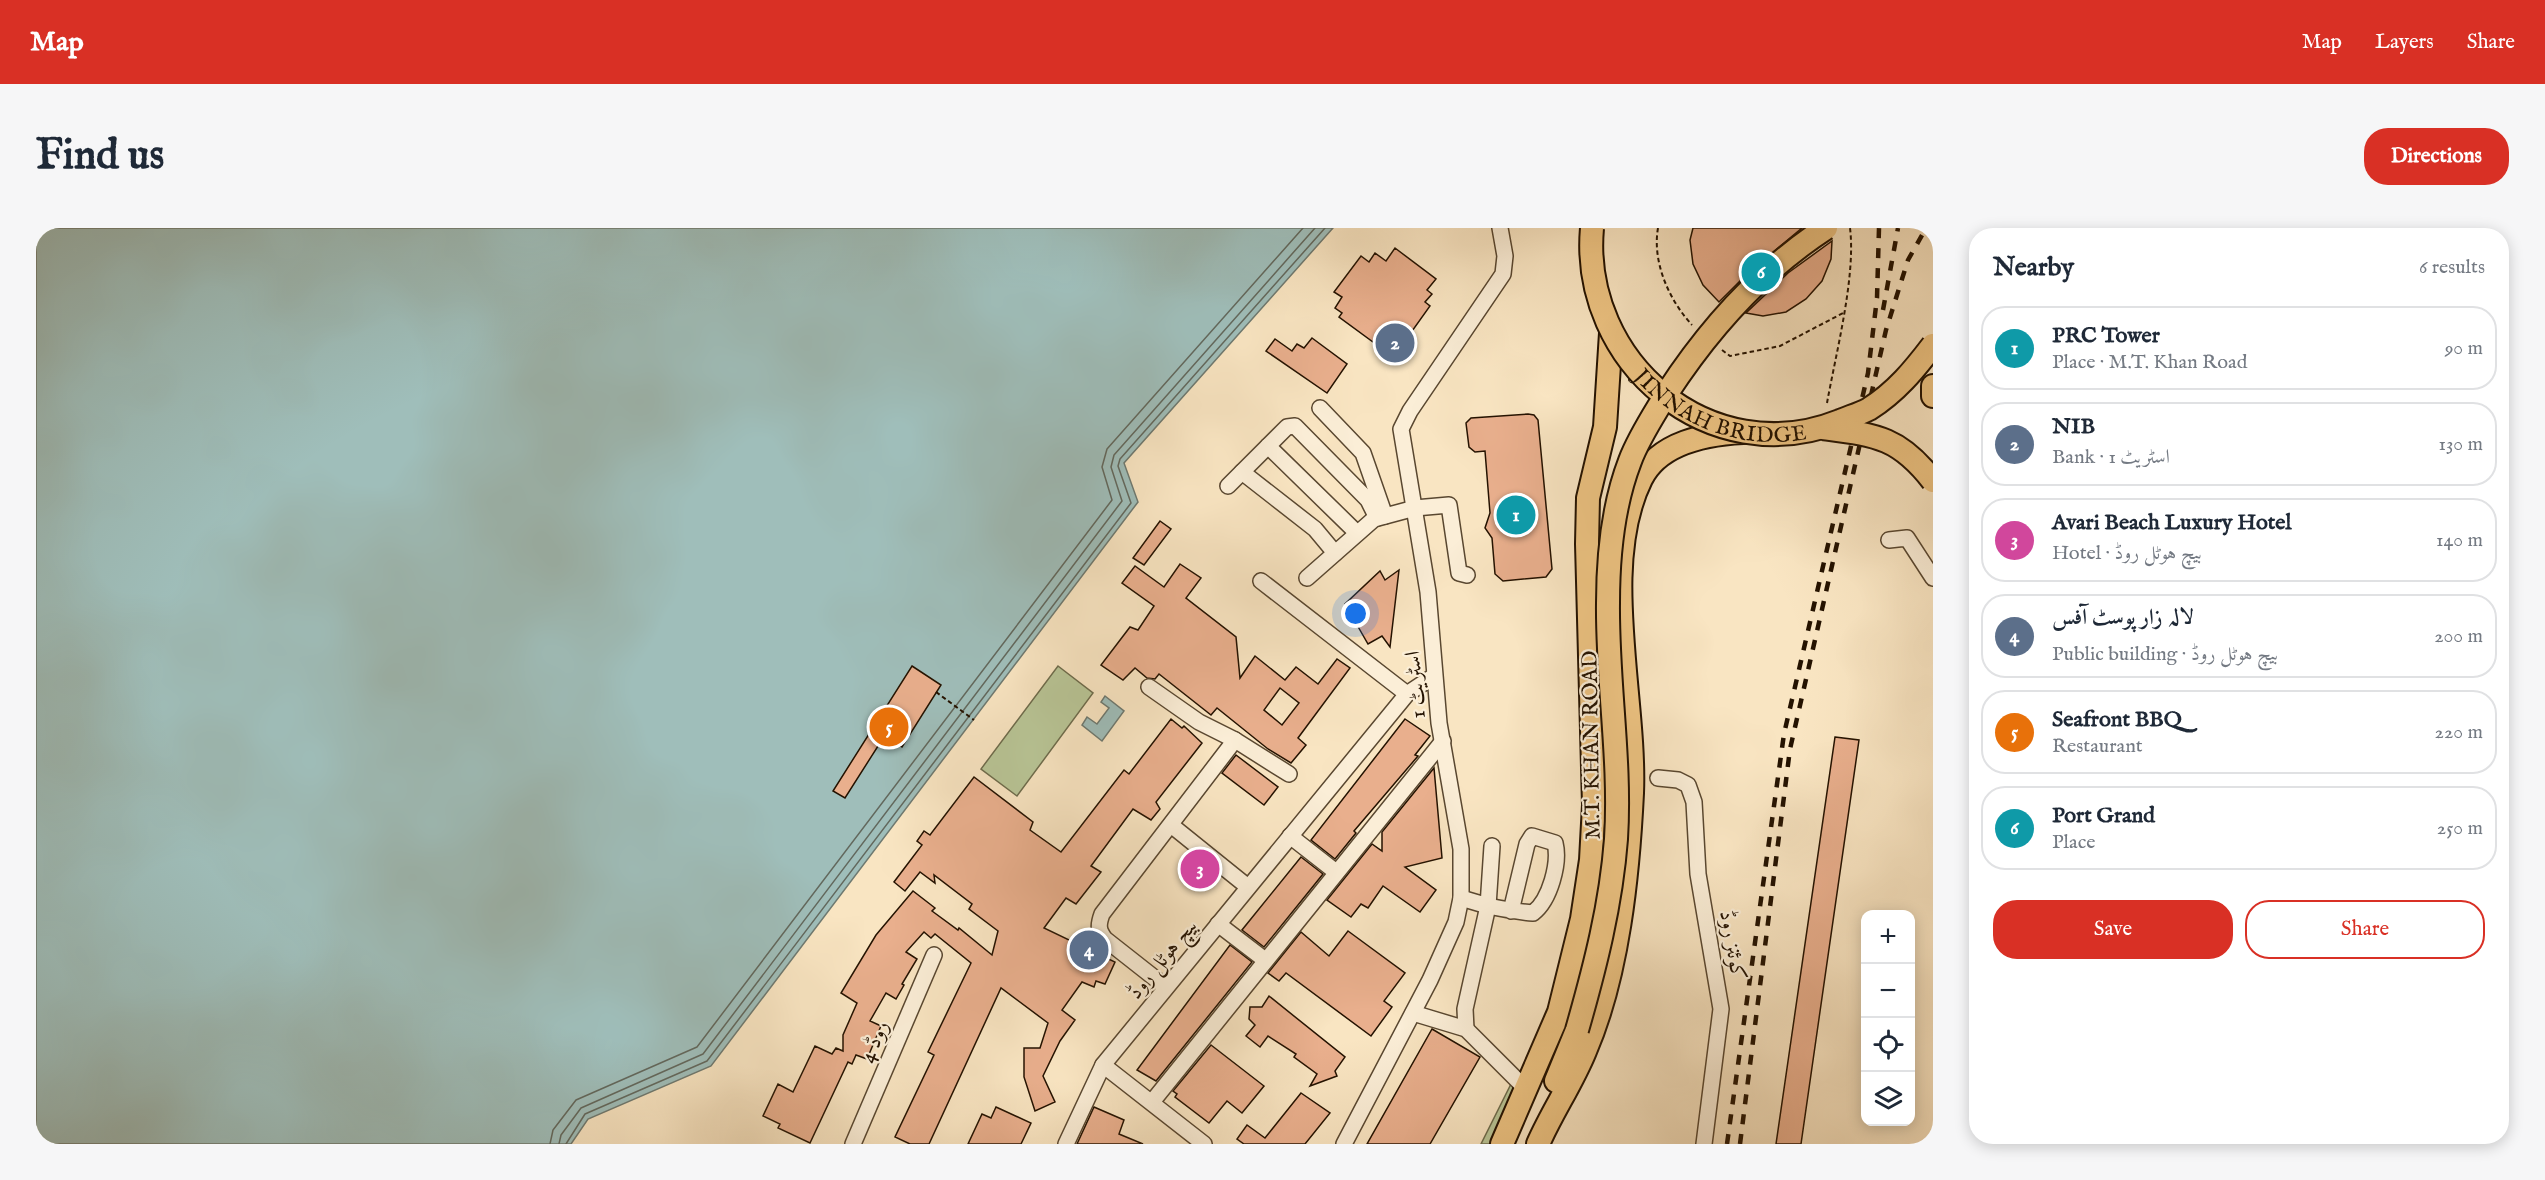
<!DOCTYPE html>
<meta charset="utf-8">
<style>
:root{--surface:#fff;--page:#f6f6f7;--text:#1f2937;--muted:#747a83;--line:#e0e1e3;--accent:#d93025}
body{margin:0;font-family:"IM FELL English",Amiri,serif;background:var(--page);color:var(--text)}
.controls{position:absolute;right:18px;bottom:18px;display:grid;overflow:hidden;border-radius:12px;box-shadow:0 3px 15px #0003}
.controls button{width:54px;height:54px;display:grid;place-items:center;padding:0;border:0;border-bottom:2px solid var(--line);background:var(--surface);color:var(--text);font:30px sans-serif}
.you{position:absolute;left:1320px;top:386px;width:21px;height:21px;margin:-15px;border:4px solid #fff;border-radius:50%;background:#1a73e8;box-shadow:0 0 0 9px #1a73e833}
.badge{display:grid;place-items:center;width:39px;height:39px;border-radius:50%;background:var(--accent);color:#fff;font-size:20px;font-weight:700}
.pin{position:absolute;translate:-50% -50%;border:3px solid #fff;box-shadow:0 2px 6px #0006}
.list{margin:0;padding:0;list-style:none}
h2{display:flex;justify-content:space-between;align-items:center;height:78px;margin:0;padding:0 24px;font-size:26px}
h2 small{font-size:20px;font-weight:400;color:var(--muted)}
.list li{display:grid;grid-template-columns:39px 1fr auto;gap:18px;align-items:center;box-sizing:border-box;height:84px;margin:0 12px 12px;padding:0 12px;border:2px solid var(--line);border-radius:24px}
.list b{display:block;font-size:22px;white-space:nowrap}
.list p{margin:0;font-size:20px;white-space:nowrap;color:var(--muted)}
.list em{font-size:20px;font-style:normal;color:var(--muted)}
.actions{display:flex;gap:12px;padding:18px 24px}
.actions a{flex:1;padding:14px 0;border:2px solid var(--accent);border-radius:24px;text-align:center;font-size:21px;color:var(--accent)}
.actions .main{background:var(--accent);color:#fff}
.icon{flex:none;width:33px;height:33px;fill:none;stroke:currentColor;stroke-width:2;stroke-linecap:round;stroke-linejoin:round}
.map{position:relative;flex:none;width:1897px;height:916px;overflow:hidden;border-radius:24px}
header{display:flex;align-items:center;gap:36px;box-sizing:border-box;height:84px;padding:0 30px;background:var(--accent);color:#fff}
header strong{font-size:28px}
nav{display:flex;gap:33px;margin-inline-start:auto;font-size:21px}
.intro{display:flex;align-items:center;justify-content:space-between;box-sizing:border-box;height:144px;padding:0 36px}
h1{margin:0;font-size:42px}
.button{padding:15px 27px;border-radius:24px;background:var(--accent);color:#fff;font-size:21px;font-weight:700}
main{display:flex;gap:36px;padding:0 36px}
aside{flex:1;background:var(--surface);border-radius:24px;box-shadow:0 3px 15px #0003}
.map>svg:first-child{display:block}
.green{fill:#b9c697;stroke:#6e6c4c;stroke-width:1.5}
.water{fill:#9fbeba;stroke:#6e7970;stroke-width:1.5}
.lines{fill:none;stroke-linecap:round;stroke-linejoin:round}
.shore{stroke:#62685d;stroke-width:1.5}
.building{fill:#e9af8d;stroke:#241200;stroke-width:1.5;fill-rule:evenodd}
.minor-casing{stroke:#594730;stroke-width:18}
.highway-casing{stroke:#241200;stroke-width:26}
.path{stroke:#241200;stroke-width:2;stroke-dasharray:4.5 3;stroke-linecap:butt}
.minor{stroke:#fbeed7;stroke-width:15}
.highway{stroke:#ecc281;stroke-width:22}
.rail{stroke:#241200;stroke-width:4.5;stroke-dasharray:10 10;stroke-linecap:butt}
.highway-bridge-casing{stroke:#241200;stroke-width:26;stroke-linecap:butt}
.highway-bridge{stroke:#ecc281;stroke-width:22}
.labels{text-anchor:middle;stroke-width:4.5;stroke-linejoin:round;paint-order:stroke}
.street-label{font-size:22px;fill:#241200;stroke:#fbeed7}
</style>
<header>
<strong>Map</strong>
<nav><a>Map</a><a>Layers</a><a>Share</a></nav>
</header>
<div class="intro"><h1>Find us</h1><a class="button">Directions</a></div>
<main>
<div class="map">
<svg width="1897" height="916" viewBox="0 0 1897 916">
<rect width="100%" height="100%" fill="#f9e5c2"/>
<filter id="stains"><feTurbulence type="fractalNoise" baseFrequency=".00333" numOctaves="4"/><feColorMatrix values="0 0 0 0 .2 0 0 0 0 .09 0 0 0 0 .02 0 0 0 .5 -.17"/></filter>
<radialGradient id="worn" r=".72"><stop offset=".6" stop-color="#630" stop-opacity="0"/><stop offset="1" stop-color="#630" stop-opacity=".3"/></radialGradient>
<!-- green -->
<g class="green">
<polygon points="1022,438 1057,465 981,568 945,541"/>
<polygon points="1477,852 1480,865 1456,916 1445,916"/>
</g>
<!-- water -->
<g class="water">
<polygon points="0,0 1297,0 1088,235 1102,274 675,838 552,891 535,916 0,916"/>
<polygon points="1069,468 1088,483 1066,513 1046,497 1051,489 1061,496 1073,480 1065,474"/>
</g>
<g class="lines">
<!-- shore -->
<g class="shore">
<polyline points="514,916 517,902 540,872 661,819 1076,272 1066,239 1071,221 1267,0"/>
<polyline points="523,916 525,907 545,880 667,826 1086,273 1075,239 1078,227 1279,0"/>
<polyline points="530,916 549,886 671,833 1095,275 1082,238 1084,231 1289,0"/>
</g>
</g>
<!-- building -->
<g class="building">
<polygon points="1657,0 1766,0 1713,44 1683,74 1667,57 1657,36 1654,12"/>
<polygon points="1796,13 1795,31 1786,53 1770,71 1750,84 1727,88 1710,85 1752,45"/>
<polygon points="1359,20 1400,51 1391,62 1396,66 1389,74 1394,78 1369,113 1361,107 1356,114 1344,105 1337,114 1303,89 1306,85 1299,80 1306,69 1298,64 1325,28 1333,34 1339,25 1350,33"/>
<polygon points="1276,110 1311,136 1291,165 1230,123 1239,111 1256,123 1261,116 1268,120"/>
<polygon points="1492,186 1498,187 1502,192 1516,341 1510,349 1467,353 1459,346 1456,310 1449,300 1454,285 1449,223 1439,224 1433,219 1430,195 1435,190"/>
<polygon points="1124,293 1135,301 1108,337 1097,330"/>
<path d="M1144,336L1165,350L1150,370L1200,409L1204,450L1219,428L1249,452L1260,439L1282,456L1301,431L1314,440L1262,510L1270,517L1255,535L1232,521L1181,480L1175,487L1123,446L1119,451L1111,450L1099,440L1087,452L1065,437L1094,399L1102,402L1118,378L1086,355L1099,338L1128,359ZM1244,460L1263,475L1246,497L1228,482Z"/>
<polygon points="1363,342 1354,419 1346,408 1332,416 1309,376 1344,343 1349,352"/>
<polygon points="876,438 905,457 866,519 849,507 809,570 797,563"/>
<polygon points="1135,491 1146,500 1148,498 1166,515 1120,574 1124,581 1115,592 1097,581 1055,638 1065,644 1040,676 1030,670 1008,700 1079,734 1069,756 1060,753 1058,759 1046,754 1026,782 1039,792 1024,813 1007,848 1019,874 999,883 988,849 988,820 1004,820 1012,795 965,760 893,916 874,916 859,909 898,827 892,824 935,735 899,706 895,710 888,704 870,724 881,731 866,756 868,757 860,771 850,765 834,793 845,798 831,831 820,827 816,836 812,834 774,915 742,900 744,896 727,888 742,856 757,864 779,818 796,826 800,820 807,823 807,807 821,775 805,765 840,707 877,663 899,680 896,683 922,702 923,700 956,727 962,703 933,681 936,676 898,647 899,655 884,644 869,663 858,654 886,617 881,613 888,603 894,607 938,549 997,594 994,602 1025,624 1088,542 1093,546"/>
<polygon points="1369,491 1394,508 1379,527 1382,528 1318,603 1320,605 1299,631 1275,612"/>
<polygon points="1799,509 1823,512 1765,916 1740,916"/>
<polygon points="1200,527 1242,559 1228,577 1186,545"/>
<polygon points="1398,540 1406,630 1369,639 1400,662 1384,684 1347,658 1332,680 1325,676 1315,689 1291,672 1336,616 1346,623 1346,604"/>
<polygon points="1265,629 1287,646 1228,719 1206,702"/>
<polygon points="1312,703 1369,745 1348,773 1356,779 1335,808 1250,745 1243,753 1232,745 1265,704 1293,728"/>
<polygon points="1194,717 1216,734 1120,853 1101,842"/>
<polygon points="1233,768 1309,829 1299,843 1301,848 1274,858 1281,846 1258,829 1260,826 1232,808 1224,819 1210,808 1219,797 1213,791 1214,779 1226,779"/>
<polygon points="1396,801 1444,829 1394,916 1331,916"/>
<polygon points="1175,817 1228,858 1206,885 1191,873 1173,895 1139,869 1141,866 1137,863"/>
<polygon points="1265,865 1294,885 1269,916 1208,916 1201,911 1211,897 1229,910"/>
<polygon points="960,879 995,895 985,916 932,916 946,886 955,890"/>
<polygon points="1058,879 1088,892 1083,906 1107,916 1041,916"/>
</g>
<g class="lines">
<!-- minor casing -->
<g class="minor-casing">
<g id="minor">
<polyline points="1284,180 1327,225 1349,288"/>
<polyline points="1232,218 1321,305"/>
<polyline points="1206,244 1279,301 1299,325"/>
<polyline points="1192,258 1251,199 1259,198 1332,272 1341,290"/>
<polyline points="1853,312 1871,310 1897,350"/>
<polyline points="1271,350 1338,291 1379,280 1413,277 1423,345 1431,347"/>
<polyline points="1225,353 1371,466"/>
<path d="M1113,459L1163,494L1199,512L1066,686C1062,697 1062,702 1069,711L1130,759"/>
<polyline points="1199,512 1253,546"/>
<polyline points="1622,550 1642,552 1652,557 1658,574 1662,646 1685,781 1668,916"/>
<polyline points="1135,597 1212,659"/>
<polyline points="1254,608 1300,644"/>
<polyline points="1425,670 1452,678 1456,618"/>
<polyline points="1182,696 1229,732"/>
<polyline points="1377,785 1430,801 1490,861"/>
<path d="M1430,801L1429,781L1452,678C1467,681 1482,684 1497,685C1514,672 1524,635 1519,615L1496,608L1491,616L1475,683"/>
<polyline points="1067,837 1168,916"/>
<polyline points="1116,874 1407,513"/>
<polyline points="817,916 898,727"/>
<polyline points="1030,916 1067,837 1371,466 1398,448"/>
<polyline points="1308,916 1394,752 1420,694 1425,670 1425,621 1403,495 1392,364 1365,201 1374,183 1467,46 1469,28 1464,0"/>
</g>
</g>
<!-- highway casing -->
<g class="highway-casing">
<g id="highway">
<polyline points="1897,158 1897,168"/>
<polyline points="1520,853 1541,802"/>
<polyline points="1466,916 1523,784 1546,691 1555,632 1558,577 1551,316 1552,270 1569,199 1575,105"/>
<path d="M1502,916C1516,884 1536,855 1549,823C1582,747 1592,647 1596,565C1600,470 1562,338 1605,251C1623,214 1670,206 1707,204"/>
</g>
</g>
<!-- path -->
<g class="path">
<path d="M1622,0C1616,34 1633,72 1656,97"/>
<polyline points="1686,122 1694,128 1744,118 1807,85"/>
<path d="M1791,175C1800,125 1820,48 1814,0"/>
<polyline points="900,464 938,492"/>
</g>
<!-- minor -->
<use href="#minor" class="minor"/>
<!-- highway -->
<use href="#highway" class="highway"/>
<!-- rail -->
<g class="rail">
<polyline points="1847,82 1862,0"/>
<polyline points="1691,916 1748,506 1832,145 1841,70 1843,0"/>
<polyline points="1704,916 1754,521 1850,102 1872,32 1890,0"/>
</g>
<!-- highway-bridge casing -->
<g class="highway-bridge-casing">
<g id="highway-bridge">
<path id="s1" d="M1556,0C1544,134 1674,245 1804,193C1813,189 1824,186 1833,181C1860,164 1878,142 1897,117"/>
<path d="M1787,200C1840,207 1863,209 1897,253"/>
<path d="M1541,802C1559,739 1575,677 1580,611C1585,532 1571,454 1572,375C1572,328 1577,277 1594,233C1603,209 1618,187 1631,165C1674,99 1724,43 1790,0"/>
</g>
</g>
<!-- highway-bridge -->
<use href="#highway-bridge" class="highway-bridge"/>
</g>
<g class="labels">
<!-- street labels -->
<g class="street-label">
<text dy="8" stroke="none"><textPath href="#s1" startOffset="248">JINNAH BRIDGE</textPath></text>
<text transform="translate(1378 457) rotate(-95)" y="8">اسٹریٹ 1</text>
<text transform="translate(1554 517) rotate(-91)" y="8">M.T. KHAN ROAD</text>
<text transform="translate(1698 717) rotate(80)" y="8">کوئنز روڈ</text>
<text transform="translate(1125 730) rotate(-51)" y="8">بیچ ہوٹل روڈ</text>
<text transform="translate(837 813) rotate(-67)" y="8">روڈ 4</text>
</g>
</g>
<rect width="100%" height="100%" filter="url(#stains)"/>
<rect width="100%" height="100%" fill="url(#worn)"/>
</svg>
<div class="controls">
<button>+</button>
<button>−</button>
<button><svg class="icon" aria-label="locate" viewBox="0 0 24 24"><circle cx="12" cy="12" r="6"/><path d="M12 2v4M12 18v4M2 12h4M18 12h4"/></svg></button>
<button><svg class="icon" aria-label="layers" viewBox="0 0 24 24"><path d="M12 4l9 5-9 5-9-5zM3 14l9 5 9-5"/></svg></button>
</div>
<div class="you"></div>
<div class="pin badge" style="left:1480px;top:287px;background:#0f9aa8">1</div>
<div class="pin badge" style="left:1359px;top:115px;background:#5c6f8a">2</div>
<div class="pin badge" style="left:1164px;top:641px;background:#d1479c">3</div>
<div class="pin badge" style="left:1053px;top:722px;background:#5c6f8a">4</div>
<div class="pin badge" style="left:853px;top:499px;background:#e8710a">5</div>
<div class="pin badge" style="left:1725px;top:44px;background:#0f9aa8">6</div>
</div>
<aside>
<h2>Nearby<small>6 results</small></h2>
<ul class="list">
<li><span class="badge" style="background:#0f9aa8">1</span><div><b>PRC Tower</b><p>Place · M.T. Khan Road</p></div><em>90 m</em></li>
<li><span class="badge" style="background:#5c6f8a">2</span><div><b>NIB</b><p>Bank · اسٹریٹ 1</p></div><em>130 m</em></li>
<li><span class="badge" style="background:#d1479c">3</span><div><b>Avari Beach Luxury Hotel</b><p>Hotel · بیچ ہوٹل روڈ</p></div><em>140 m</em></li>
<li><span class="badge" style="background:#5c6f8a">4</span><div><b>لالہ زار پوسٹ آفس</b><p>Public building · بیچ ہوٹل روڈ</p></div><em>200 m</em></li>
<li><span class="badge" style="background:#e8710a">5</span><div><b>Seafront BBQ</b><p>Restaurant</p></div><em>220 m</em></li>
<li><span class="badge" style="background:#0f9aa8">6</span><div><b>Port Grand</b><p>Place</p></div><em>250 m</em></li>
</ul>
<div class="actions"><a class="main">Save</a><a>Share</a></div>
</aside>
</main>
